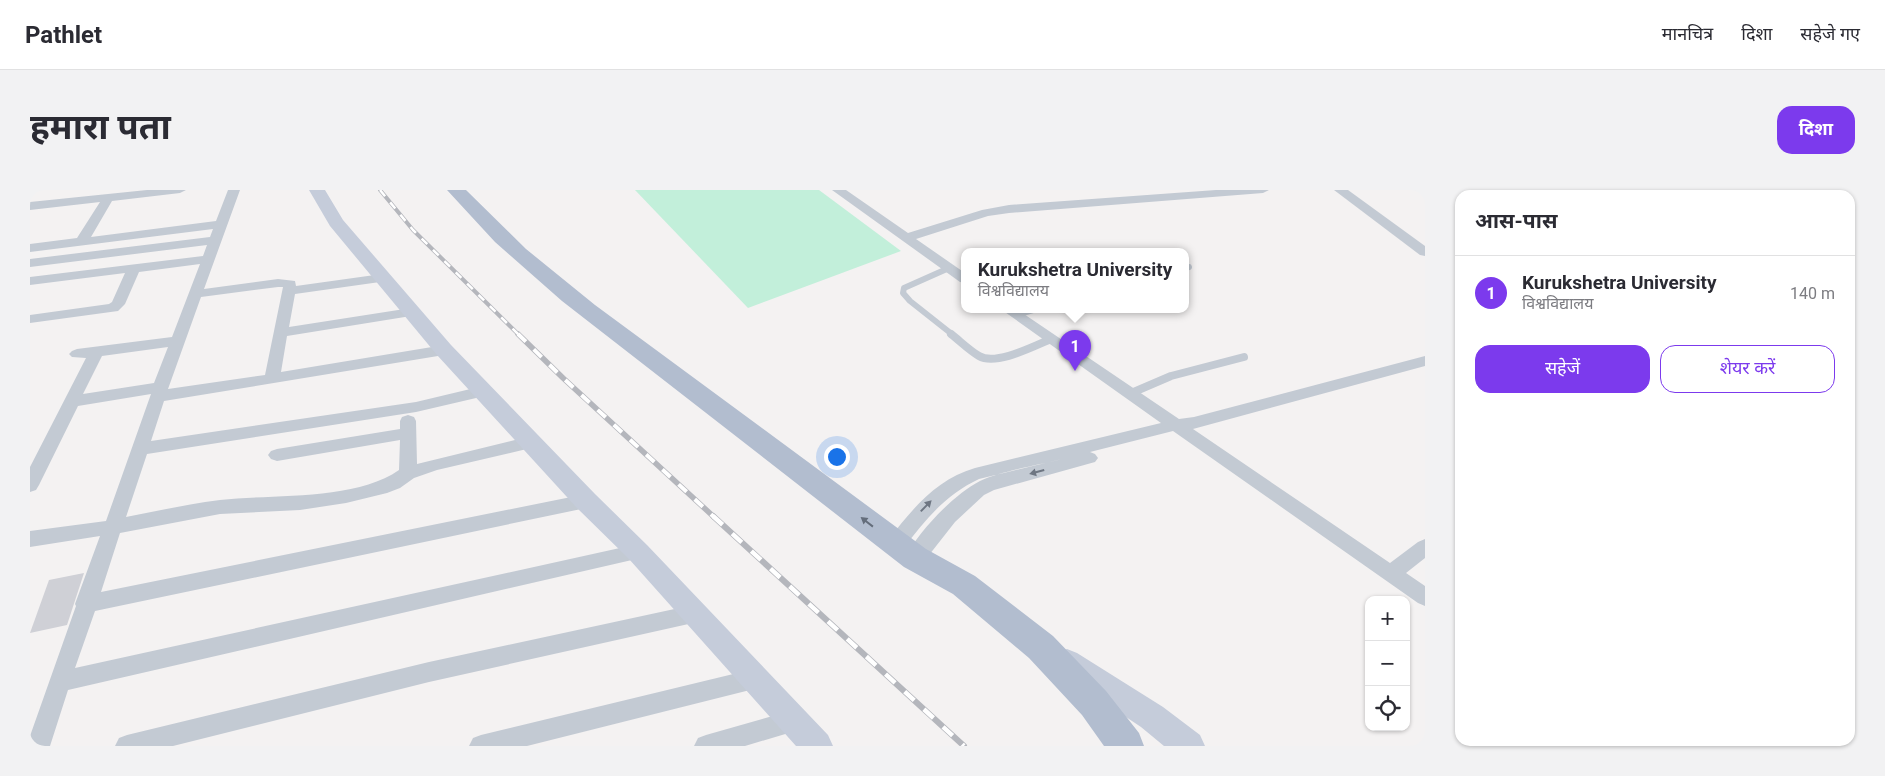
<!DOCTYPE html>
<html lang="hi">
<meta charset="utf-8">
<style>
:root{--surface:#fff;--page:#f2f2f3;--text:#2b2b33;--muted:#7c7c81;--line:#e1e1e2;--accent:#7c3aed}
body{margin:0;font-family:Roboto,"Noto Sans Devanagari",sans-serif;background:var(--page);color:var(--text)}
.controls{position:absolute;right:15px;bottom:15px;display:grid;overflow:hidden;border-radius:10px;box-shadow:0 1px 4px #0004}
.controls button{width:45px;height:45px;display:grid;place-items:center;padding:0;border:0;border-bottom:1px solid var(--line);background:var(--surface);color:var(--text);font:25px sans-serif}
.you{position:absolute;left:806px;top:266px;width:18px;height:18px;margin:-12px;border:4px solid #fff;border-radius:50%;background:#1a73e8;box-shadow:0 0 0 8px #1a73e833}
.badge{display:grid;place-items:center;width:32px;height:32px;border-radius:50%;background:var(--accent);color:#fff;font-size:16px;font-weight:700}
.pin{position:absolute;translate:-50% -41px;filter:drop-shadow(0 1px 2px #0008)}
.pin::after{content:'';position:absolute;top:26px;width:18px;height:15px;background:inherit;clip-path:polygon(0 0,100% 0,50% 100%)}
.popup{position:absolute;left:931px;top:58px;width:228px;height:65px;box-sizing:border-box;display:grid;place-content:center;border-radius:10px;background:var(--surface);filter:drop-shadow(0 1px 4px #0005);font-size:16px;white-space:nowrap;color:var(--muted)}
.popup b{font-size:19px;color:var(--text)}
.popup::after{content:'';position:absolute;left:50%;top:100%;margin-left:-10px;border:10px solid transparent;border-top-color:var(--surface)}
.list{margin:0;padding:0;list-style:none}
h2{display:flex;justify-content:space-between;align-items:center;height:65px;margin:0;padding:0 20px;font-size:21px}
h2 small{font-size:16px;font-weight:400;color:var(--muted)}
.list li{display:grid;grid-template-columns:32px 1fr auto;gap:15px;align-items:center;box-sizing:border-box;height:75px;padding:0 20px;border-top:1px solid var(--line)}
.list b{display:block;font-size:19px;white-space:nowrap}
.list p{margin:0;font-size:16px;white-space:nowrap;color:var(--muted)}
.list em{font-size:16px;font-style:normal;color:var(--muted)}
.actions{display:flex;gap:10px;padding:15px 20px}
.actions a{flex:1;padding:11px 0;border:1px solid var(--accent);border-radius:15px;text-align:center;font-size:18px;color:var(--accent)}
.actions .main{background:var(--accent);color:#fff}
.icon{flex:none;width:28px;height:28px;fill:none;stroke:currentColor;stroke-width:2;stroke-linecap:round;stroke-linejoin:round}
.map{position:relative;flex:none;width:1395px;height:556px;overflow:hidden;border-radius:15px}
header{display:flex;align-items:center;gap:30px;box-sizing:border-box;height:70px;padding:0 25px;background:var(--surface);border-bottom:1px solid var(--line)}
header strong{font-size:24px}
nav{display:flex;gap:28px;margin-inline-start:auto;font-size:18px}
.intro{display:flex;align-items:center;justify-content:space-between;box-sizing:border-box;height:120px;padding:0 30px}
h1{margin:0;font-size:35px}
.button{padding:12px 22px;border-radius:15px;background:var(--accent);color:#fff;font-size:18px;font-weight:700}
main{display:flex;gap:30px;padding:0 30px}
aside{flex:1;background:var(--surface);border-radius:15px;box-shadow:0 1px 4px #0004}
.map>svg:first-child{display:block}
.green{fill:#c2efda}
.building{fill:#cfd0d6}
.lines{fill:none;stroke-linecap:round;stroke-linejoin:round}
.lane-far1{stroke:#c3cad3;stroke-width:6}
.lane{stroke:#c3cad3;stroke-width:8}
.street{fill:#c3cad3;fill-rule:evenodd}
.secondary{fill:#c5ccda;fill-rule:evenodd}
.primary{fill:#b2bdcf;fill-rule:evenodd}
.rail-far2-casing{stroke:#b4b6bc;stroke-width:4}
.rail-far1-casing{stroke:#b4b6bc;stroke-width:5.5}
.rail-casing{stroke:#b4b6bc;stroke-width:6}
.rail-far2{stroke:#fff;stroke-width:2.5;stroke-dasharray:8;stroke-linecap:butt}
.rail-far1{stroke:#fff;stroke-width:4;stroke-dasharray:11;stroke-linecap:butt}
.rail{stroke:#fff;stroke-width:4.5;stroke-dasharray:13;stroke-linecap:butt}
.oneway{fill:#6e7682}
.oneway2{fill:#646d7b}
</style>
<header>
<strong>Pathlet</strong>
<nav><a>मानचित्र</a><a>दिशा</a><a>सहेजे गए</a></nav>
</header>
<div class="intro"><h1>हमारा पता</h1><a class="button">दिशा</a></div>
<main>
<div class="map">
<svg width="1395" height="556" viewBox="0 0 1395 556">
<rect width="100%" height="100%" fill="#f4f2f2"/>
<!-- green -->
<polygon class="green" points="605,0 789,0 871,61 718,118"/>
<!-- building -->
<polygon class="building" points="54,383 37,435 0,443 19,390"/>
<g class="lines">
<!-- lane-far1 -->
<g class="lane-far1">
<polyline points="919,78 874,98 873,103 880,111 923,145"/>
<polyline points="1155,78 1159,77"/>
<polyline points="986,125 1003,120"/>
</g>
<!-- lane -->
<g class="lane">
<path d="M921,144C930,151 939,160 949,166C966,176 1004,156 1021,149"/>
<polyline points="1099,204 1141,186 1214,167"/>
</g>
<!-- street -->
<g class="street">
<path d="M117,0H156L150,3L82,11L61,47L186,31L198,0H210L174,99L248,89L265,91L266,96L352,84L357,85L359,88L357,91L265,104L259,137L381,118L386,119L388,122L386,125L381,126L257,146L251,182L414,155L419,157L422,160L419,163L414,165L134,211L121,251L386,212L453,196L459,197L461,201L459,205L386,222L117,264L96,327C127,321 158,314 190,310C243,304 325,311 369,280L370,250L247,271L241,269L238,265L241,261L247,259L370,239V231L372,227L378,225L384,227L386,231L387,274L501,246L507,248L509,252L507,256L501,258L407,280L384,288L370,298L357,303L316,313L270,320L190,324L90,343L71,402L556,304L562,306L565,311L562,316L556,318L65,421L45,478L608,354L615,357L618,362L615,367L38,500L20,556H0V546L46,416L45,414L70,346L0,357V341L76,331L121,204L48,216L9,295L6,300L0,302V277L56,168L42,167L39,164L42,161L47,159L142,147L170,74L109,82L95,114L88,121L0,133V125L79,114L82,112L95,83L0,95V87L173,66L177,55L0,77V69L180,47L183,39L0,62V54L47,48L70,12L0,20V12ZM248,97H253L235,185L138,199L171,107ZM138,157L124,193L53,204L72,166Z"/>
<polygon points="802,0 816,0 878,43 952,20 979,15 1186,0 1239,0 1233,3 979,23 958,26 886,49 935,83 935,93 930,92"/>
<polygon points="1304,0 1318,0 1395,56 1395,66 1390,65"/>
<path d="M972,120H988L1149,229L1164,227L1395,166V176L1163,239L1360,373L1388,352L1395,349V368L1376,383L1395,396V416L1388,413L1143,241L1060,262L1065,264L1068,268L1065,272L964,300L954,305L925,332L892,374L885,376L878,374L875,368C888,342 924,304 950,291C971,281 1009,275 1032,269L949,289C915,305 895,330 873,359L866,362L859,359L856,354L859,349C883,318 907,289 945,278L1131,233Z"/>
<polygon points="663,415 670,418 673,424 670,430 663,433 399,492 143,556 85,556 89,548 97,545 399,472"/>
<polygon points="724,479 732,482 735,489 732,496 724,499 497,556 439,556 443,548 451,545"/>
<polygon points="764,520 772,523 775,531 772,539 715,556 664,556 668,548 676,545"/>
</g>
<!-- secondary -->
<g class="secondary">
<polygon points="279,0 295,0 313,30 421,155 565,304 617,355 798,545 803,556 766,556 599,369 547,318 407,165 300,36"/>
<polygon points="1037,459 1047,463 1133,517 1170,545 1175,556 1134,556 1111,537 1027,481 1022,472 1027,463"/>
</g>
<!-- primary -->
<polygon class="primary" points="417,0 436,0 496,59 565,115 896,359 945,386 1023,446 1076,501 1109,543 1114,556 1074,556 1052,525 999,468 923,404 874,377 532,111 465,52"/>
<!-- rail-far2 casing -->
<g class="rail-far2-casing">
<polyline id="rail-far2" points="350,0 383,40 489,145"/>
</g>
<!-- rail-far1 casing -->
<g class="rail-far1-casing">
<polyline id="rail-far1" points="488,144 533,188 684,327"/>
</g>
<!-- rail casing -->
<g class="rail-casing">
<polyline id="rail" points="683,326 934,556"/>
</g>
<!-- rail-far2 -->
<use href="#rail-far2" class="rail-far2"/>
<!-- rail-far1 -->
<use href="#rail-far1" class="rail-far1"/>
<!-- rail -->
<use href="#rail" class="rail"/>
</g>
<!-- one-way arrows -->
<defs><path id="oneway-solid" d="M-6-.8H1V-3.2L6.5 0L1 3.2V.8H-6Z" transform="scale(1.25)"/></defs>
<g class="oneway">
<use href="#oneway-solid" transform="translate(1007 282) rotate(165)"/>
<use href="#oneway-solid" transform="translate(896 316) rotate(-46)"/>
</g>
<use class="oneway2" href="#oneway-solid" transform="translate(837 332) rotate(-142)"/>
</svg>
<div class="controls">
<button>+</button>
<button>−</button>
<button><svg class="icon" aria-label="locate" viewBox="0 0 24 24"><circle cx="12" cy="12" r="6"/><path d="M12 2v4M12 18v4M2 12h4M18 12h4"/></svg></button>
</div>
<div class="you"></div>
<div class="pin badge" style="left:1045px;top:181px">1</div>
<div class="popup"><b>Kurukshetra University</b>विश्वविद्यालय</div>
</div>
<aside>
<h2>आस-पास<small></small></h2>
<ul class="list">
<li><span class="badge">1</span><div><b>Kurukshetra University</b><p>विश्वविद्यालय</p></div><em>140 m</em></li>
</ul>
<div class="actions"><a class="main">सहेजें</a><a>शेयर करें</a></div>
</aside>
</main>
